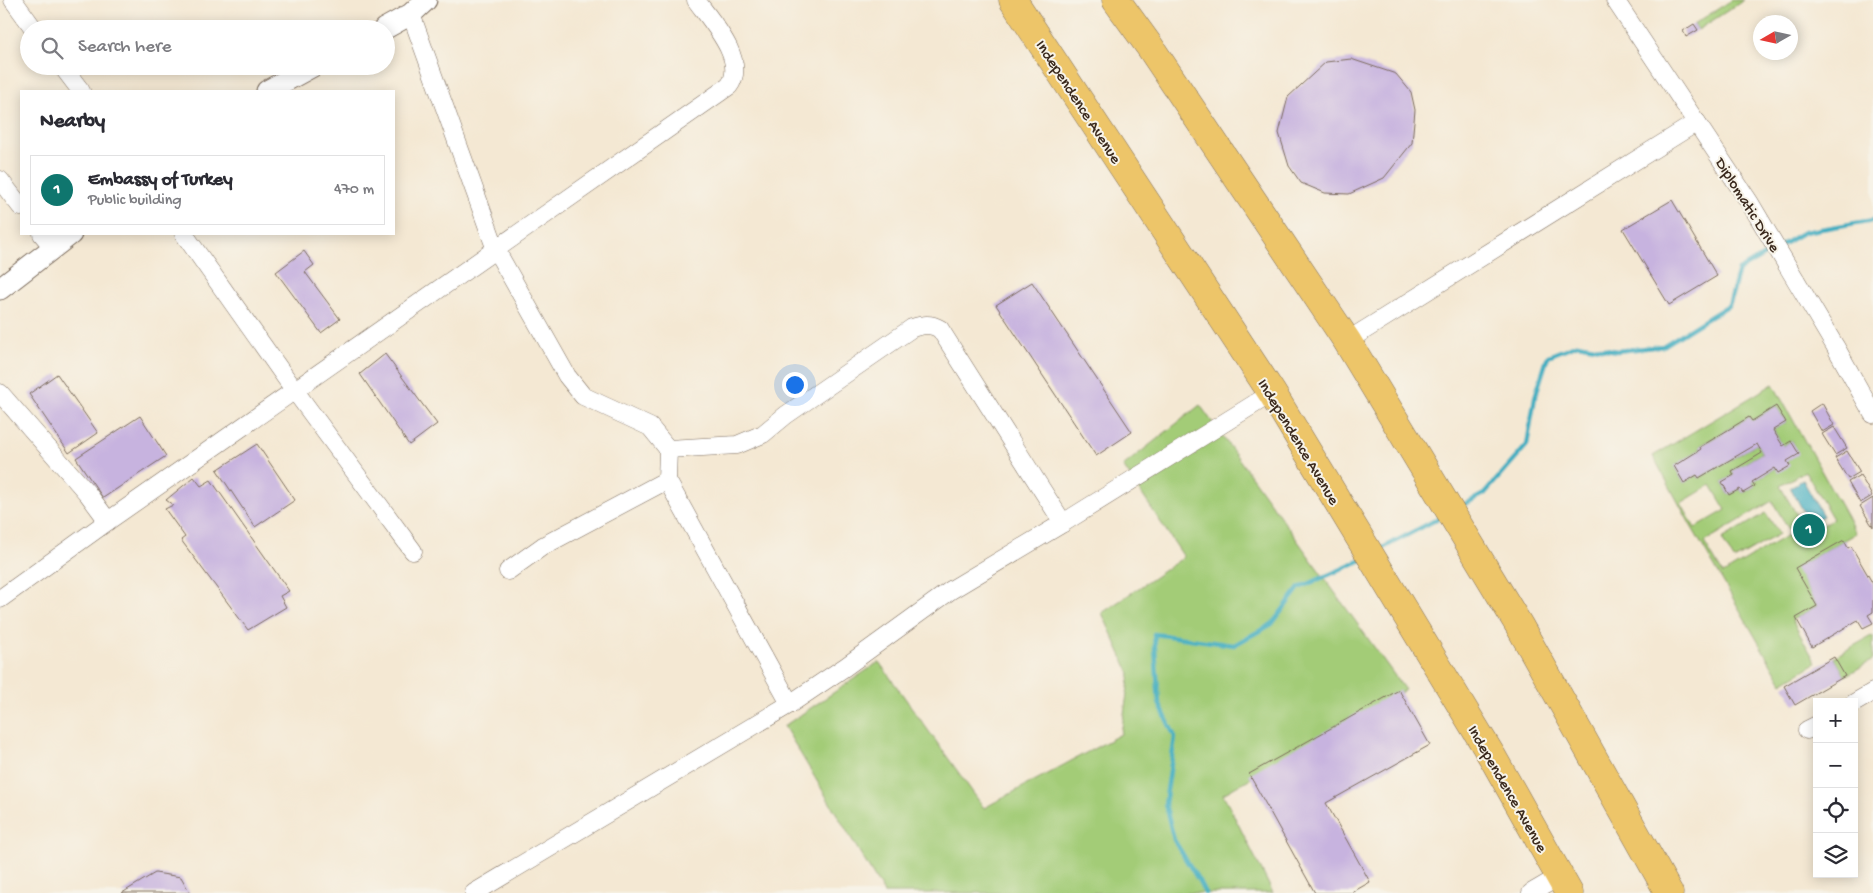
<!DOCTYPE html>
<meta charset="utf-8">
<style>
:root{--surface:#fff;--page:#f2f2f3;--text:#2b2b33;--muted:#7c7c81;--line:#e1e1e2;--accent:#0f766e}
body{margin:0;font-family:"Gochi Hand",sans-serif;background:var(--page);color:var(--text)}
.controls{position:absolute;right:15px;bottom:15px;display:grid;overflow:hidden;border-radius:0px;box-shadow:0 2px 12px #0003}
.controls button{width:45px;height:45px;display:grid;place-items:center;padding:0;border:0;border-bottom:1px solid var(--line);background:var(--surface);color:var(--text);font:25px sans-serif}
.compass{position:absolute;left:1753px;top:15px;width:45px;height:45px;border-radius:50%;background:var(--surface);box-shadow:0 2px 12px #0003;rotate:261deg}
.you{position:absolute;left:794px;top:384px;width:18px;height:18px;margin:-12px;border:4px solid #fff;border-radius:50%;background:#1a73e8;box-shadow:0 0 0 8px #1a73e833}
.badge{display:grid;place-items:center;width:32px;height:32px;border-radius:50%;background:var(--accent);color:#fff;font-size:16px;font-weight:700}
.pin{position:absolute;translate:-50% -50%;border:2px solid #fff;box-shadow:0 1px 5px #0006}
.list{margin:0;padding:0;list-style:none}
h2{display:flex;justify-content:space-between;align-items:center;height:65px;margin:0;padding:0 20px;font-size:21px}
h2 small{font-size:16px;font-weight:400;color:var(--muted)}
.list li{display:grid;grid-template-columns:32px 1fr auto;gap:15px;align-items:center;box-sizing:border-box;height:70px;margin:0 10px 10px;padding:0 10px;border:1px solid var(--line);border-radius:0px}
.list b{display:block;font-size:19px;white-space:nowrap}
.list p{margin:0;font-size:16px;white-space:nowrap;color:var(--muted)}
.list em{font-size:16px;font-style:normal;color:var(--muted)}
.icon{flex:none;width:28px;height:28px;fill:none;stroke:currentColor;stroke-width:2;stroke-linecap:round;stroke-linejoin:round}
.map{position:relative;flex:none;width:1873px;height:893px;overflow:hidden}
.search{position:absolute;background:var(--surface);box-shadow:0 2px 12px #0003;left:20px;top:20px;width:375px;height:55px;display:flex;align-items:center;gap:12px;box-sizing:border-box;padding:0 18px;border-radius:28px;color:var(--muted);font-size:19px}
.panel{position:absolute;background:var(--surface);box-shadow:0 2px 12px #0003;left:20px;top:90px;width:375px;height:145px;border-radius:0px}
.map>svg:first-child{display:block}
.green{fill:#a3cc77;stroke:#6f7b4a;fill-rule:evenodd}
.water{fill:#42aec1;stroke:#3e6c70}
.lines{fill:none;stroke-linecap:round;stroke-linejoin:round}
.stream{stroke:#42aec1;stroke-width:4.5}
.building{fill:#c7b3df}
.minor-casing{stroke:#7c6c5d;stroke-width:19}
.tertiary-casing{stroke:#7c6c5d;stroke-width:23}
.primary-casing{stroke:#7c6c5d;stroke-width:29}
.minor{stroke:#fff;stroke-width:18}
.tertiary{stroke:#fff;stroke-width:21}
.primary{stroke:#edc569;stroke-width:28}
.labels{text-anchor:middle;stroke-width:4;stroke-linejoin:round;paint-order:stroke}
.street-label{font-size:16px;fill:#3b2a1e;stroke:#f7f3e8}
</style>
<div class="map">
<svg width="1873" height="893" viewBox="0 0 1873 893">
<rect width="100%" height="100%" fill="#f7f3e8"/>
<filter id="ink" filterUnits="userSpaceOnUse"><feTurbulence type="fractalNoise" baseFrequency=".02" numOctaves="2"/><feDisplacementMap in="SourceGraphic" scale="10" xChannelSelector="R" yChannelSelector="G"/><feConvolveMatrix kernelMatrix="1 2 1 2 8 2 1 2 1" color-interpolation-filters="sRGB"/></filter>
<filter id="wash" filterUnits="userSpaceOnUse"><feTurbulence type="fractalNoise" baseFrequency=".0096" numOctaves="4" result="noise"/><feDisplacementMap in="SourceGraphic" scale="20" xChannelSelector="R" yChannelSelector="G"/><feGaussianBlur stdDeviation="1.12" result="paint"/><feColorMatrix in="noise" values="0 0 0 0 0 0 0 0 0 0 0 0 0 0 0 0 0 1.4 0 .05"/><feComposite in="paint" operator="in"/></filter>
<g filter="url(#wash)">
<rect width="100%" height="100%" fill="#f4e8d3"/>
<!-- green -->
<g class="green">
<polygon points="1732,0 1744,0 1698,30 1694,24"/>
<path d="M1773,384L1856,533L1796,568L1817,606L1792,620L1816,663L1782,683L1691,526L1653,456ZM1776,406L1786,422L1773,430L1783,446L1791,441L1798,454L1752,482L1755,486L1743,493L1740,489L1729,495L1722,482L1734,475L1732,471L1762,453L1757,444L1699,478L1697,475L1684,483L1674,466L1701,449L1700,446L1749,417L1752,421ZM1805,471L1833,519L1808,534L1780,486ZM1711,485L1726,510L1695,528L1681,503ZM1772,501L1791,533L1723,574L1704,542Z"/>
<polygon points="1200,405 1405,690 1223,794 1273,893 884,893 784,726 879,662 984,808 1121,734 1130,674 1102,613 1184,557 1123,466"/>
<polygon points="1766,513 1779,534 1734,560 1722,539"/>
<polygon points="1873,635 1873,660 1845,676 1834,657"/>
</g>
<!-- water -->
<polygon class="water" points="1803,480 1823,516 1810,523 1790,487"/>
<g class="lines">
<!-- stream -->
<g class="stream">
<polyline points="1780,246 1804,232 1873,220"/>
<polyline points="1459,507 1484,494 1527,445 1535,397 1548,356 1578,344 1617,351 1663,346 1729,305 1739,270 1773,250"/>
<polyline points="1377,551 1443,516"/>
<polyline points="1205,893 1199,881 1174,840 1165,804 1175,737 1159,703 1154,634 1234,645 1272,624 1299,588 1362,560"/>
</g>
</g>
<g id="blocks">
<!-- building -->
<g class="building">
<polygon points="1694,24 1698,30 1686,37 1683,31"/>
<polygon points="1351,59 1396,74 1411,92 1415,110 1412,143 1384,178 1349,194 1325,193 1301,183 1289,166 1279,133 1288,97 1326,62"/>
<polygon points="1672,200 1717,276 1669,305 1623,229"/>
<polygon points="304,251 314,265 305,272 340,319 321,333 276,272"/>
<polygon points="1032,282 1132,432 1096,456 996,305"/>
<polygon points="385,354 437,424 409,445 360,374"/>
<polygon points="57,374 98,433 69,453 29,394"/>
<polygon points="1822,403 1834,425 1822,432 1810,411"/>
<polygon points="1776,406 1786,422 1773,430 1783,446 1791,441 1799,454 1787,461 1790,466 1778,473 1775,468 1752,482 1755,486 1743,493 1740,489 1729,495 1722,482 1734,475 1732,471 1762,453 1757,444 1699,478 1697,475 1684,483 1674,466 1701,449 1700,447 1749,417 1752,421"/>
<polygon points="140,416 166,456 103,498 76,458"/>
<polygon points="1834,427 1847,448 1835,455 1822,434"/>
<polygon points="257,444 295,500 255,527 217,470"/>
<polygon points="1847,451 1860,472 1848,479 1835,458"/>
<polygon points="1860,475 1872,496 1860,503 1848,482"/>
<polygon points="194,477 201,486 211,480 289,591 280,596 286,607 248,630 181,540 185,537 165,509 173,505 166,500"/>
<polygon points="1873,498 1873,527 1860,506"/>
<polygon points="1844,540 1848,548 1851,546 1873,584 1873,612 1868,615 1873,623 1863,628 1858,620 1812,647 1796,618 1817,606 1795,568"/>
<polygon points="1834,657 1845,676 1795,705 1784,686"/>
<polygon points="1399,690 1430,745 1326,803 1370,882 1351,893 1315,893 1249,774"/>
<polygon points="155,873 181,877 190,893 122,893"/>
</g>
</g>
</g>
<g filter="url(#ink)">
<use href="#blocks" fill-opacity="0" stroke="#7c6c5d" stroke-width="1"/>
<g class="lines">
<!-- minor casing -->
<g class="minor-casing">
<g id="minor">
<polyline points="13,0 34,29"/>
<polyline points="1615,0 1750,203 1835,346 1873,414"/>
<polyline points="411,14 496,250 567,376 583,396 650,427 668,449 667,480 790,704"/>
<polyline points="62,66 81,91"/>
<polyline points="0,180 21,207"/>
<polyline points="42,234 53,247"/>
<polyline points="184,234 295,391 413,551"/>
<polyline points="1347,341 1697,122"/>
<path d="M0,393L88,494L108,521L729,86C748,61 711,21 696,0"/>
<path d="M668,449L737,445L763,434L786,415L912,328C923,325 930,323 940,329L1063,523L1272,393"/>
<polyline points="508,571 543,546 667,480"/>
<polyline points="0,599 108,521"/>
<polyline points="1854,703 1873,692"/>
<polyline points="1807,730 1817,725"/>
<polyline points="474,893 790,704 845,667 951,590 1063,523"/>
<polyline points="1531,893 1560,876"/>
</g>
</g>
<!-- tertiary casing -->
<g class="tertiary-casing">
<g id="tertiary">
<polyline points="384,29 411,14 426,0"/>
<polyline points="267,91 313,66"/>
<polyline points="0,289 71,234"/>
</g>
</g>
<!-- primary casing -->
<g class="primary-casing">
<g id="primary">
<polyline points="1013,0 1272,393 1493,758 1569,893"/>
<polyline points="1116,0 1150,47 1347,341 1520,627 1669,893"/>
</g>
</g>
<!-- minor -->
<use href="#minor" class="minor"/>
<!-- tertiary -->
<use href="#tertiary" class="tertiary"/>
<!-- primary -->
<use href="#primary" class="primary"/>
</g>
</g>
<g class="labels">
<!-- street labels -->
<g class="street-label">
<text transform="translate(1080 101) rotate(57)" y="6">Independence Avenue</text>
<text transform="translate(1749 204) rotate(58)" y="6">Diplomatic Drive</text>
<text transform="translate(1300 441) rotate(59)" y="6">Independence Avenue</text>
<text transform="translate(1509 788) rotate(60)" y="6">Independence Avenue</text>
</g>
</g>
</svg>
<div class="controls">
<button>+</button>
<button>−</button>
<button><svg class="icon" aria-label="locate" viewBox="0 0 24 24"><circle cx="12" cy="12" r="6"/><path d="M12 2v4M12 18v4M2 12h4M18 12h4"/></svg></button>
<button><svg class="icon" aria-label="layers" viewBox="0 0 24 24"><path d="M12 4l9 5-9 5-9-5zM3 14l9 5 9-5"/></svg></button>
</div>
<svg class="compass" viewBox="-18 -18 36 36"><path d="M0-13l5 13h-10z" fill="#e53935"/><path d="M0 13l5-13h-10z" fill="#7c7c81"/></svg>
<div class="you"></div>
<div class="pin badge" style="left:1809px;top:530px">1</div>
<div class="search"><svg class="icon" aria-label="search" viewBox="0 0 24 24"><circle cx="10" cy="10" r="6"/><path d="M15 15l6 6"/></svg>Search here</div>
<section class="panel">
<h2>Nearby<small></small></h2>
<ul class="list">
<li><span class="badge">1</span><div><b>Embassy of Turkey</b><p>Public building</p></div><em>470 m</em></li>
</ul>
</section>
</div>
